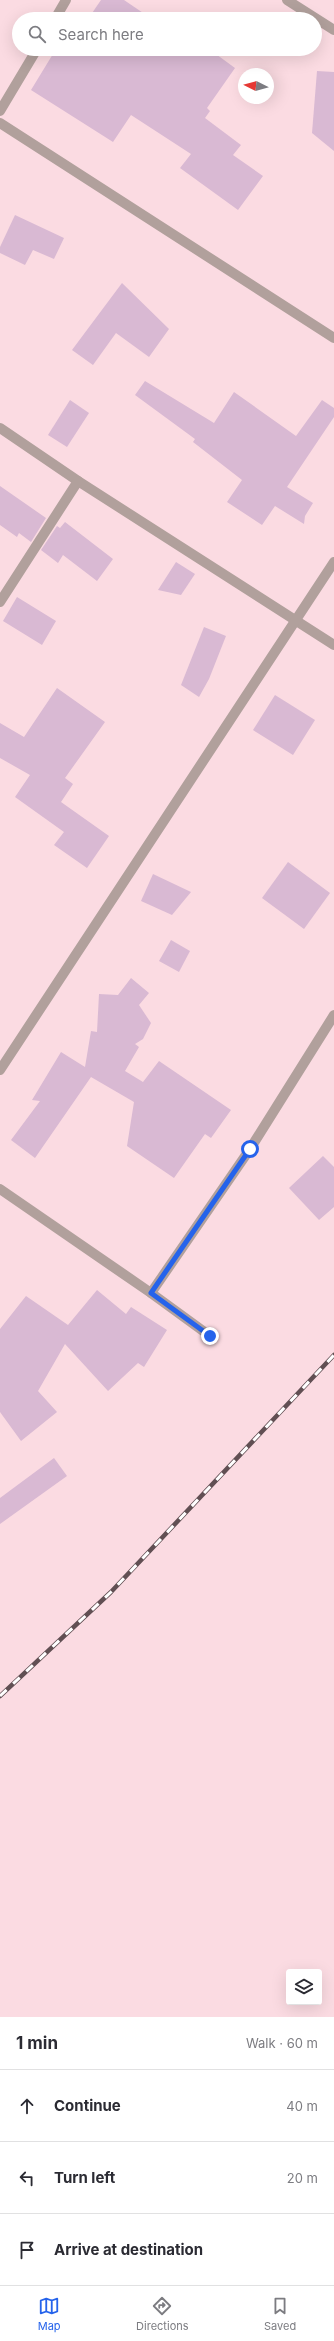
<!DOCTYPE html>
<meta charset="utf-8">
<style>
:root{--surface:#fff;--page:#f7f7f7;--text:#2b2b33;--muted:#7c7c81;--line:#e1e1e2;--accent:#2563eb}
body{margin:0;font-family:Inter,sans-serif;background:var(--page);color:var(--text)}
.controls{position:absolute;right:12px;bottom:12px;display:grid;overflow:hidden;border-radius:4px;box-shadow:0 4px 16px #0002}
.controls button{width:36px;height:36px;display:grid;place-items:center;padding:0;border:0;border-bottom:1px solid var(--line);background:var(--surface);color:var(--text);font:20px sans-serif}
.compass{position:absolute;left:238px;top:68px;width:36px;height:36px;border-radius:50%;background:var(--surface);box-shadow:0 4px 16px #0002;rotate:275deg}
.stop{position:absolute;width:12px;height:12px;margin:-9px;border:3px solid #2563eb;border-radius:50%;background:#fff}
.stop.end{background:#2563eb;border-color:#fff;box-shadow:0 1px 4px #0008}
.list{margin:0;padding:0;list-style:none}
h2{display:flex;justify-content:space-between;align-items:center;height:52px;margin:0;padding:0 16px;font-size:17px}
h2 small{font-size:13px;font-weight:400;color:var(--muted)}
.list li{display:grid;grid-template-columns:26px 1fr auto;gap:12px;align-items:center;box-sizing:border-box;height:72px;padding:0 16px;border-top:1px solid var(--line)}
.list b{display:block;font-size:15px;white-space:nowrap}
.list em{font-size:13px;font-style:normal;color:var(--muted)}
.icon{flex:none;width:22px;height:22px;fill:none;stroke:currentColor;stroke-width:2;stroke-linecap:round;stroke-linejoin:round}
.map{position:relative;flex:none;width:334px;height:2017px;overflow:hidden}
.search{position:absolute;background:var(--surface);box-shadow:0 4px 16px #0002;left:12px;right:12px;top:12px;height:44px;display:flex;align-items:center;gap:10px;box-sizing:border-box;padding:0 14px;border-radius:22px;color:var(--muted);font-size:15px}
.sheet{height:268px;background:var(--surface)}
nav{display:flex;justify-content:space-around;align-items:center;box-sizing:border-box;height:56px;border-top:1px solid var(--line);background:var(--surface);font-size:11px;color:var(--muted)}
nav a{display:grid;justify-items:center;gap:2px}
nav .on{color:var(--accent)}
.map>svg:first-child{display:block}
.building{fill:#d9b9d3}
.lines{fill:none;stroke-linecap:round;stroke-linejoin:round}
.street{stroke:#b1a09c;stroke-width:10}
.rail-casing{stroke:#614f53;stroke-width:4.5}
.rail{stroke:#fff;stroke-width:3;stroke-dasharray:9;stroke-linecap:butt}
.route{stroke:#2563eb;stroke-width:5}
</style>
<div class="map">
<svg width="334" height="2017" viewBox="0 0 334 2017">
<rect width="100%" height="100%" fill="#fbdbe2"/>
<!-- building -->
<g class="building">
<polygon points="101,0 124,0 152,19 88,19"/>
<polygon points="56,49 209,49 235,68 207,108 210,111 205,118 241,145 233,155 263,176 238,210 180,168 191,154 131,115 113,142 31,90"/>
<polygon points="317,71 334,72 334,151 312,133"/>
<polygon points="15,215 64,238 54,259 33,250 25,265 0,253 0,247"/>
<polygon points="122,283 169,329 149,357 116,333 93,365 72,350"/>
<polygon points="145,381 214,423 234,392 296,436 322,400 334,408 334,417 287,487 313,503 305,516 304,524 275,506 262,525 227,502 242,480 193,442 195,439 135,395"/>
<polygon points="70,400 89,413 67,447 48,435"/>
<polygon points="0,486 46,518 31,542 19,533 17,537 0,525"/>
<polygon points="65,522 113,559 97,581 63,555 58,563 41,550 57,526 60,528"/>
<polygon points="176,562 195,574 181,595 158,590"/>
<polygon points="17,597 56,621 42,645 3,621"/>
<polygon points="204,627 226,636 209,679 199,697 181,685"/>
<polygon points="57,688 105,722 65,778 73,784 61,802 109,836 87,868 54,845 64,832 15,797 30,775 0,758 0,723 24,737"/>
<polygon points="275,695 315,720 293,755 253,730"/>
<polygon points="288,862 330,893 304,929 262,898"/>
<polygon points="153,874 191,892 172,915 141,901"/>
<polygon points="171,940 190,951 179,972 159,961"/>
<polygon points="131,978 149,993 139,1005 151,1023 143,1039 135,1044 139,1047 125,1071 143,1082 159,1061 231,1110 211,1138 205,1134 174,1178 127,1146 134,1102 91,1077 35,1158 11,1140 40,1101 32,1100 61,1052 85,1067 91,1031 97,1032 99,994 118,995"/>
<polygon points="323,1156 334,1167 334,1207 319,1220 289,1188"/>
<polygon points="97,1290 126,1314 131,1307 167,1330 144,1367 138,1363 108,1391 65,1344 38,1391 57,1412 21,1441 0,1412 0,1329 26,1296 68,1325"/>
<polygon points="54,1458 67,1476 0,1524 0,1498"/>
</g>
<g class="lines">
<!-- street -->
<g class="street">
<polyline points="287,0 334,30"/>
<polyline points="55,19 66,0"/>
<polyline points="0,111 37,49"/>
<polyline points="0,123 334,338"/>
<polyline points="0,428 78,481 334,645"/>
<polyline points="0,602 78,481"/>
<polyline points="0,1070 334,562"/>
<polyline points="0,1189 151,1293 210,1336"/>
<polyline points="151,1293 250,1149 334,1015"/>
</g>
<!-- rail casing -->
<g class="rail-casing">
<polyline id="rail" points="0,1696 111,1592 334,1355"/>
</g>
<!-- rail -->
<use href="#rail" class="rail"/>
</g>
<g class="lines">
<!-- route -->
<polyline class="route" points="210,1336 151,1293 250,1149"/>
</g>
</svg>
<div class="controls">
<button><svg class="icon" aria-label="layers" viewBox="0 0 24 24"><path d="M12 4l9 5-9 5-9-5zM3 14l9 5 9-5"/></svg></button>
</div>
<svg class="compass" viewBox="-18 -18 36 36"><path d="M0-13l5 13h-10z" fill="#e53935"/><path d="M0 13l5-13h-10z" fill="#7c7c81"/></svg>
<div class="stop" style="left:250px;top:1149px"></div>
<div class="stop end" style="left:210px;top:1336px"></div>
<div class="search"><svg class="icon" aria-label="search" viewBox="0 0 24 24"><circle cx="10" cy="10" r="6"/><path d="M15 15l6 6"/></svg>Search here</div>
</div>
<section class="sheet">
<h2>1 min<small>Walk · 60 m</small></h2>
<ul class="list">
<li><svg class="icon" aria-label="ahead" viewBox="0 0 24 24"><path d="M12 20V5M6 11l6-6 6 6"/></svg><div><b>Continue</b></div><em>40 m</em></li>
<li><svg class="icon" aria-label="left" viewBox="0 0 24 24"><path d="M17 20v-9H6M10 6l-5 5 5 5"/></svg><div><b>Turn left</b></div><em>20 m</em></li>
<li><svg class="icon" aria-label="arrive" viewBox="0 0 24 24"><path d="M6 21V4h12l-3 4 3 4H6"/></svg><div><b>Arrive at destination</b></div></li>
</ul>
</section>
<nav>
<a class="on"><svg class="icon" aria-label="map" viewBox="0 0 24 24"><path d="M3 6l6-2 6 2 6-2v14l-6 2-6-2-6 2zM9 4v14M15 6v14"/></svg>Map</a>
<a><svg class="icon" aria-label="directions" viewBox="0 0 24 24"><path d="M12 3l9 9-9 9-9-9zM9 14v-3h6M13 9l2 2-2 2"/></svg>Directions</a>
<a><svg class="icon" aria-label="saved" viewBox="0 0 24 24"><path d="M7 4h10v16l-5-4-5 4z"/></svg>Saved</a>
</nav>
